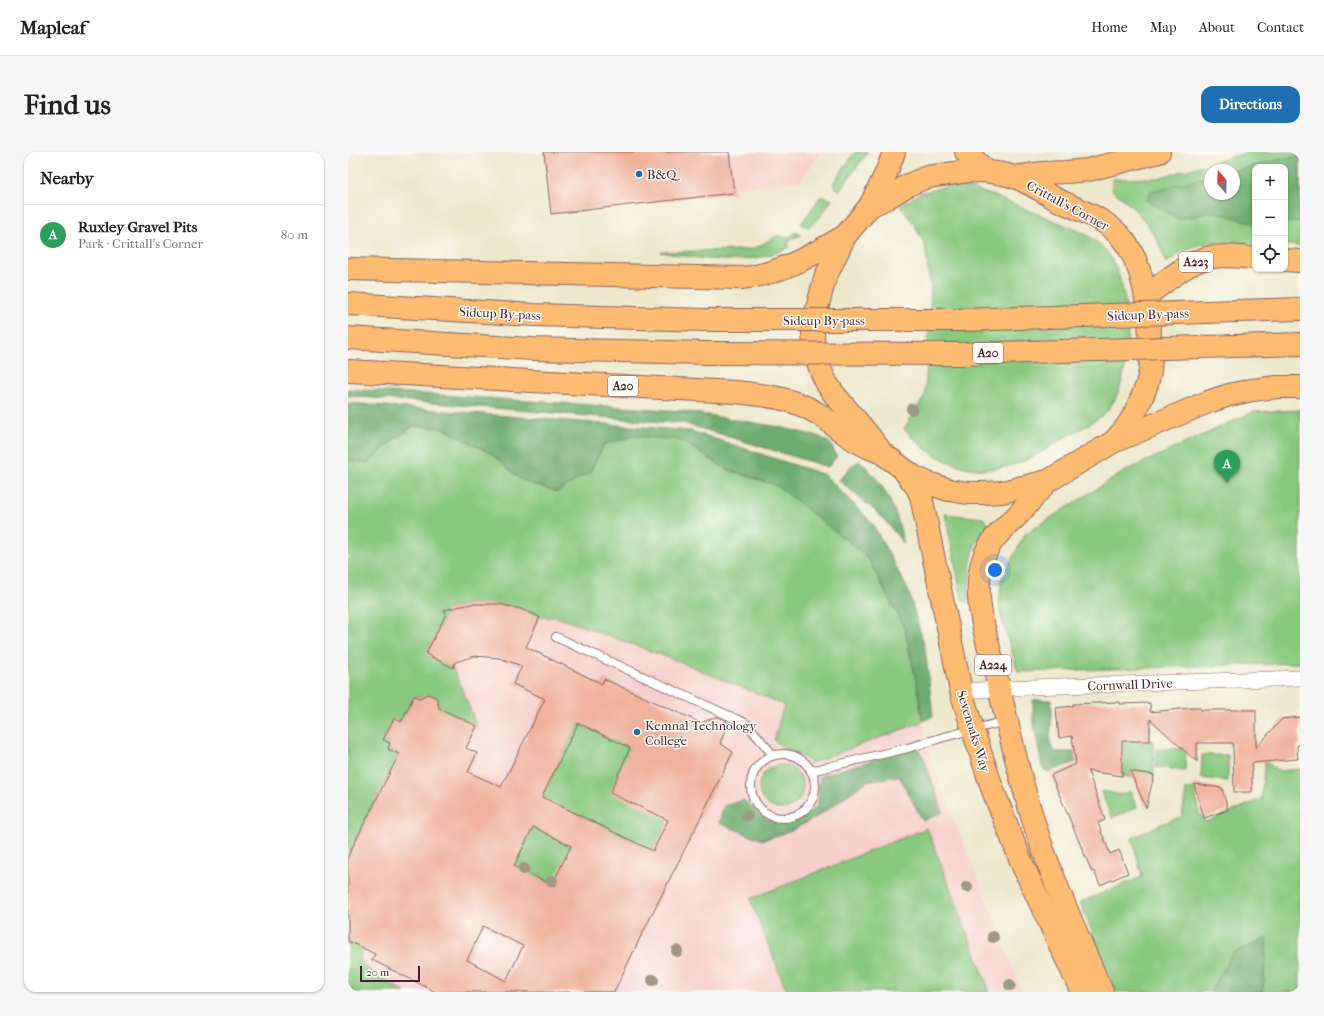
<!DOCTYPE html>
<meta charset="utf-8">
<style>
:root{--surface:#fff;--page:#f6f6f6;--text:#222;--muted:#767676;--line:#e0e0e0;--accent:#1f6fb2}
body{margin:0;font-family:"IM FELL French Canon",serif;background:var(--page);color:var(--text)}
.controls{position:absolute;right:12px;top:12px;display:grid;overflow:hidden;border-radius:8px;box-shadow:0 1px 3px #0004}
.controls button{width:36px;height:36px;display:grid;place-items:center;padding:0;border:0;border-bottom:1px solid var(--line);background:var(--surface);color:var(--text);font:20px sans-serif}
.compass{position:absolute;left:856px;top:12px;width:36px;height:36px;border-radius:50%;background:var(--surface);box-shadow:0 1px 3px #0004;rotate:341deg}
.scale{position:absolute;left:12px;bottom:10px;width:60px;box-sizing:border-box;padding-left:4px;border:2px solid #4a1f2b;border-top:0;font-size:11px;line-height:14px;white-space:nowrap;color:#4a1f2b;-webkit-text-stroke:3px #fdfcf7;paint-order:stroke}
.you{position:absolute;left:647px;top:418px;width:14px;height:14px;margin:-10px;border:3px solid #fff;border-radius:50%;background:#1a73e8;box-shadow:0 0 0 6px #1a73e833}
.badge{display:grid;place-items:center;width:26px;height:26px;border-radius:50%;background:var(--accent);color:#fff;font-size:13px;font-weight:700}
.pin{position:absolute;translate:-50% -33px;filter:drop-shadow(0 1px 2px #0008)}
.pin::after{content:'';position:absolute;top:21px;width:14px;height:12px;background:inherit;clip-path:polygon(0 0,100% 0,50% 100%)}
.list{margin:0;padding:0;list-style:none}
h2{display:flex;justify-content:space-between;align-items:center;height:52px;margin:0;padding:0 16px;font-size:17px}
h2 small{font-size:13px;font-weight:400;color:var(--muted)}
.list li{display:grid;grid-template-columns:26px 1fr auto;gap:12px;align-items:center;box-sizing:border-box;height:60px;padding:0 16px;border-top:1px solid var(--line)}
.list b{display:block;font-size:15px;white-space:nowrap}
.list p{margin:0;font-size:13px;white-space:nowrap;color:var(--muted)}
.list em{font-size:13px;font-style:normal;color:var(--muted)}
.icon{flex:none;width:22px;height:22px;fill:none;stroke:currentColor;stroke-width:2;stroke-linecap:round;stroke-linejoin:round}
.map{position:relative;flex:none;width:952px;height:840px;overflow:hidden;border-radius:12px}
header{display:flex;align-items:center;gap:24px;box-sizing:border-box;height:56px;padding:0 20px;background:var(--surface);border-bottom:1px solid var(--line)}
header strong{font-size:19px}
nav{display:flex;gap:22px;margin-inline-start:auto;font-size:14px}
.intro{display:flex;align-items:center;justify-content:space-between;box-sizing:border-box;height:96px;padding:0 24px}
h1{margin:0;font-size:28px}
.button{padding:10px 18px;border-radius:12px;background:var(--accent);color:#fff;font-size:14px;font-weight:700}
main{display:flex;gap:24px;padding:0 24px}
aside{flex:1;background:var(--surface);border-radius:12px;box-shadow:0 1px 3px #0004}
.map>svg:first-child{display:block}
.built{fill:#f7d0cc}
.green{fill:#89c87f;stroke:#6a7455;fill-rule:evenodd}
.forest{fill:#6eac6e;stroke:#5c664c}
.building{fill:#efb29c;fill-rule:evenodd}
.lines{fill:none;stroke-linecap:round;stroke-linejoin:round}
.lane-casing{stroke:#836563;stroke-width:10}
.street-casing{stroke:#836563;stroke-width:16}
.primary-casing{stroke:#836563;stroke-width:24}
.highway-casing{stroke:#836563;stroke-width:24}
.lane{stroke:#fff;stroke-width:8}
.street{stroke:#fff;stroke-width:15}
.primary{stroke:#febb71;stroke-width:22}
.highway{stroke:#febb71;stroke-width:22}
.highway-bridge-casing{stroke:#836563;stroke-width:24;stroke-linecap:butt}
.highway-bridge{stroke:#febb71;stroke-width:22}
.tree{fill:#9f9983}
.poi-dot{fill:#1f6fb2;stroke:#fdfcf7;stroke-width:1.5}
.labels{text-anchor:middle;stroke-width:3;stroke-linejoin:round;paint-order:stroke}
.shield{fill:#fdfcf7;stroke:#806168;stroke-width:1}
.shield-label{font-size:12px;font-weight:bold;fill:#4a1f2b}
.poi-label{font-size:13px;fill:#4a1f2b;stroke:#fdfcf7;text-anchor:start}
.street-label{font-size:13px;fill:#4a1f2b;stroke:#fdfcf7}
</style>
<header>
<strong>Mapleaf</strong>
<nav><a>Home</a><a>Map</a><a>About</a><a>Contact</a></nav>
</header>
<div class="intro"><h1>Find us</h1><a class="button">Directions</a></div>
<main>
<aside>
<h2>Nearby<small></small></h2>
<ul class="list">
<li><span class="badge" style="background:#2e9e5b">A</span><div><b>Ruxley Gravel Pits</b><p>Park · Crittall's Corner</p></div><em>80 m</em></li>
</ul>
</aside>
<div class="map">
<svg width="952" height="840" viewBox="0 0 952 840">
<rect width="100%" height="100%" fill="#fdfcf7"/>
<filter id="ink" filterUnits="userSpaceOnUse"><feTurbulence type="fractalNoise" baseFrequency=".025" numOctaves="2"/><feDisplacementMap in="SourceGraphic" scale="8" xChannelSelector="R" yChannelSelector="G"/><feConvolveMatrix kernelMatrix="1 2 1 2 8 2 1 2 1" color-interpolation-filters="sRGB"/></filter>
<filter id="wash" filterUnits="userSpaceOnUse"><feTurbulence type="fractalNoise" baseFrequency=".012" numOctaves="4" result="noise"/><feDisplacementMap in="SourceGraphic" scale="16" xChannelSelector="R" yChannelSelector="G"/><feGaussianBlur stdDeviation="0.9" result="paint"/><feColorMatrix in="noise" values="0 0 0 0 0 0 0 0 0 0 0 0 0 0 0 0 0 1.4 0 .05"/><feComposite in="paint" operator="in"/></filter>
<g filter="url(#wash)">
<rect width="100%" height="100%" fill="#ede7cb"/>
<!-- built -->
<g class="built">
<polygon points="381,0 473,0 452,29 385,36"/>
<polygon points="0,262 566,472 570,544 585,617 649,773 674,840 0,840"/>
</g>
<!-- green -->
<g class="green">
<polygon points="507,0 520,0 491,39 485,32 486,30"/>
<path d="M902,0H952V94L937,93V15H907V92C885,91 862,87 842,96C833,99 826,106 818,111C815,102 812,92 806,83C796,65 780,50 764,38V27L810,26ZM862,18H886V42H862Z"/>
<path d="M604,33L623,36L646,44L736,81C748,88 759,97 765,110C784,147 786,219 763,254C753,268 730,278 716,286C703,294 690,303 676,309C640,324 608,318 576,296C569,290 563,283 556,277L577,243L583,139L577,93L566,72L552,54L572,41Z"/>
<polygon points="472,45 477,45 484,48 471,66 461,75 453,72"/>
<path d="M448,80L453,83L446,86L440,91L441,95C435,99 428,101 421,103C384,113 349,106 313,100L389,98L404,97L411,94L430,83C438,88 441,85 448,80Z"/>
<polygon points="952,258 952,511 670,520 651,458 653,428 677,382 777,319 905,260"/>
<polygon points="65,274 95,276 144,302 173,328 242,320 256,292 287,284 332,288 378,317 430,334 476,366 520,406 557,478 569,533 574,570 463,611 449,601 437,598 426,588 436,553 335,511 209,465 192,465 173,457 151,452 123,452 96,458 99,468 96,466 78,502 105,516 129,574 91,556 89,546 80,542 72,546 66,544 53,570 46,566 35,587 42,591 40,597 89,621 81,637 43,617 0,704 0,308 20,311 39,293"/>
<polygon points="597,362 635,366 639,370 640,375 627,393 623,410 620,448 618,450 614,447"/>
<polygon points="230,571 342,625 305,699 194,645"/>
<polygon points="773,589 805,589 806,628 774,624"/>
<polygon points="808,597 838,597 837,619 822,618 821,616 808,615"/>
<polygon points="854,603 880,603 880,629 853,626"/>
<polygon points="917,607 929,619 952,617 952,840 768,840 732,750 794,725 784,686 813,672 834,665 838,637 846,636 851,661 859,670 913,647"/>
<circle cx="433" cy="635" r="22"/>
<polygon points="755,639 773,643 782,639 789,655 764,666 753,640"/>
<polygon points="185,675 233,699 204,733 166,714"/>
<polygon points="579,676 642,840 439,840 402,747"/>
<path d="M0,789L16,796C14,800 11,804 13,809C15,817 48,834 57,840H6L0,830Z"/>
</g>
<!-- forest -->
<g class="forest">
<polygon points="952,3 952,69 937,71 937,15 907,15 907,72 868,60 830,67 799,48 803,39 862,24 862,42 886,42 886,18"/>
<polygon points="0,237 335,259 432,275 472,285 482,291 489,304 480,315 332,270 325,271 0,244"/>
<polygon points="0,251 343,279 477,323 525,372 560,438 577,496 585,564 575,569 569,533 557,478 520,406 430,334 378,317 332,288 287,284 256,292 242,320 209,340 173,328 144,302 95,276 65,274 39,293 20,311 0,308"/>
<path d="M512,309C536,330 550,359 555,391L534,365L491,328L503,314Z"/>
<polygon points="685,548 703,548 704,562 702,591 707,600 729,600 733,608 700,620 694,616 685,567"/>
<polygon points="568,595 576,606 595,660 575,669 551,624 519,629 472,663 441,680 414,688 371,671 376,654 396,648 420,668 447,668 469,655 472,624"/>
<polygon points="919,786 915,840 862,840 885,801"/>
</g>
<g id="blocks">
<!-- building -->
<g class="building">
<polygon points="196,0 381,0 386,41 203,62"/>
<path d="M123,452H151L173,457L192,465L178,495L254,532L256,527L353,571L368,565L378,568L380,572L372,591L385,600L348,675L294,782L266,840H88L24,808L27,802L0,789V704L51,602L40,597L42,591L35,588L46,566L53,570L66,544L72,546L80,542L89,546L91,556L129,574L118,596L129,601L120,620L153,635L197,547L165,532L174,514L151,506L127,504L107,510L105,516L78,502L97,464L96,458ZM230,571L282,596L262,641L320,668L305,699L194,645ZM185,675L223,694L204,733L166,714ZM135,774L175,794L158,829L119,808Z"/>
<polygon points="772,550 772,552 802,551 802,560 842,556 852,556 853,558 908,558 908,596 934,567 952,565 952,593 949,593 950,607 904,611 904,640 886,640 885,591 849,591 849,610 802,567 802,589 774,589 774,624 740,619 757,668 750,671 762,702 771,698 780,721 752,733 746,719 744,720 703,623 728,612 724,584 711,586 708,556 725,554 725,552"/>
<polygon points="782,619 806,623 798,656"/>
<polygon points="846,632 874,636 880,658 856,666"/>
</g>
</g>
</g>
<g filter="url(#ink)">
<use href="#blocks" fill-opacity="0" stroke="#836563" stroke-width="1"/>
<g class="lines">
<!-- lane casing -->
<g class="lane-casing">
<g id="lane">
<polyline points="208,485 399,572 425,603"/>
<circle cx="435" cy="634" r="32"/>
<polyline points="463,619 560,596 596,585 658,569"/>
</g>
</g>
<!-- street casing -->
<g class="street-casing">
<polyline id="street" points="613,539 682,535 952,526"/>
</g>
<!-- primary casing -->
<g class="primary-casing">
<g id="primary">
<polyline points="618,0 638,19"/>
<path d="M621,19C636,19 652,20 666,25C678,29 694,39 706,46C731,59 760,66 777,90C797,117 802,163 802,195C803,206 803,218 800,228C799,234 796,240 794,245C786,264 780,276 765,290L700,329L654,340L636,341H620L601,338L580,331L565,324L534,301L523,286L486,242L479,232L472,217L466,196L465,181L467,164L477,126L497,84L522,54L539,46L560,33L579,25Z"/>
<polyline points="666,25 695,21 718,20 740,18 811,0"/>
<polyline points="522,54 539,19 546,0"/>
<polyline points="937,108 952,109"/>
<path d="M798,144C816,131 841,108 864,105C878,103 893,105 907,106"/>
<polyline points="557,320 568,334 573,344 613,539 625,578 644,636 675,714 734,840"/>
<path d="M700,329C689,341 679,353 668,365C655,377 642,388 636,405C622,442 639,486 648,523C661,578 673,633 691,686C709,739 732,789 754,840"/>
</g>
</g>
<!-- highway casing -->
<g class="highway-casing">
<g id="highway">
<path d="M0,117L393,126C431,123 464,103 497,84"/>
<polyline points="0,152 187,163 359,168"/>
<polyline points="921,158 952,157"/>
<polyline points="0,186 185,197 359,201"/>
<polyline points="922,193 952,192"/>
<path d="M0,219L387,240C414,243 443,245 467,260C479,266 488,276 499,283C510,291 521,296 534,301"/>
<polyline points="765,290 860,250 881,243 904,238 929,235 952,235"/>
</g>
</g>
<!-- lane -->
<use href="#lane" class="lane"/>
<!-- street -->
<use href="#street" class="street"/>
<!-- primary -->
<use href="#primary" class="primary"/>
<!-- highway -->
<use href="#highway" class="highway"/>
<!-- highway-bridge casing -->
<g class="highway-bridge-casing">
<g id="highway-bridge">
<polyline points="359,168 610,168 921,158"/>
<polyline points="359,201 611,202 922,193"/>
</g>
</g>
<!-- highway-bridge -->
<use href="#highway-bridge" class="highway-bridge"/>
</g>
<!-- trees -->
<g class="tree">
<circle cx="564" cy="257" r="6"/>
<circle cx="399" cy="664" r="6"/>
<circle cx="176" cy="717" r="6"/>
<circle cx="204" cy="729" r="6"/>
<circle cx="619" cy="735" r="6"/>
<circle cx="645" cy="785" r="6"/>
<circle cx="329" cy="799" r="6"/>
<circle cx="305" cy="828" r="6"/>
<circle cx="662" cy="833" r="6"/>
</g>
</g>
<!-- markers -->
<g class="poi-dot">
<circle cx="291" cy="22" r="4"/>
<circle cx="289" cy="580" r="4"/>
</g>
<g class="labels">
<!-- shield labels -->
<g class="shield">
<rect x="831" y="100" width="34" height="20" rx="3"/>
<rect x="625" y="191" width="30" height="20" rx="3"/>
<rect x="260" y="224" width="30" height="20" rx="3"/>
<rect x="627" y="503" width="36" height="20" rx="3"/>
</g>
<g class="shield-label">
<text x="848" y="114">A223</text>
<text x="640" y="205">A20</text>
<text x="275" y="238">A20</text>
<text x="645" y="517">A224</text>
</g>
<!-- poi labels -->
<g class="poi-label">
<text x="299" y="27">B&amp;Q</text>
<text x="297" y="578">Kemnal Technology<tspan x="297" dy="15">College</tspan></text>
</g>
<!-- street labels -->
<g class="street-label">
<text transform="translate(720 53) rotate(28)" y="5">Crittall's Corner</text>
<text transform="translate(152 161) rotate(3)" y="5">Sidcup By-pass</text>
<text transform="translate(800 162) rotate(-2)" y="5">Sidcup By-pass</text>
<text x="476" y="173">Sidcup By-pass</text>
<text transform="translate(782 532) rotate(-2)" y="5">Cornwall Drive</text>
<text transform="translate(626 579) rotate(73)" y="5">Sevenoaks Way</text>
</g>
</g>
</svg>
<div class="controls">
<button>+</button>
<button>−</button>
<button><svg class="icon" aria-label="locate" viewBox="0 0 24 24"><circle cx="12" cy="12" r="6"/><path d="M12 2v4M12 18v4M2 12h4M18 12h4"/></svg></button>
</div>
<svg class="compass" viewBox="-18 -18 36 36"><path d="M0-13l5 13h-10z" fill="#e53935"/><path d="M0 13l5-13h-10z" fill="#767676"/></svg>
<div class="scale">20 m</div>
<div class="you"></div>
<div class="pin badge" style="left:879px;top:331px;background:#2e9e5b">A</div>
</div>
</main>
